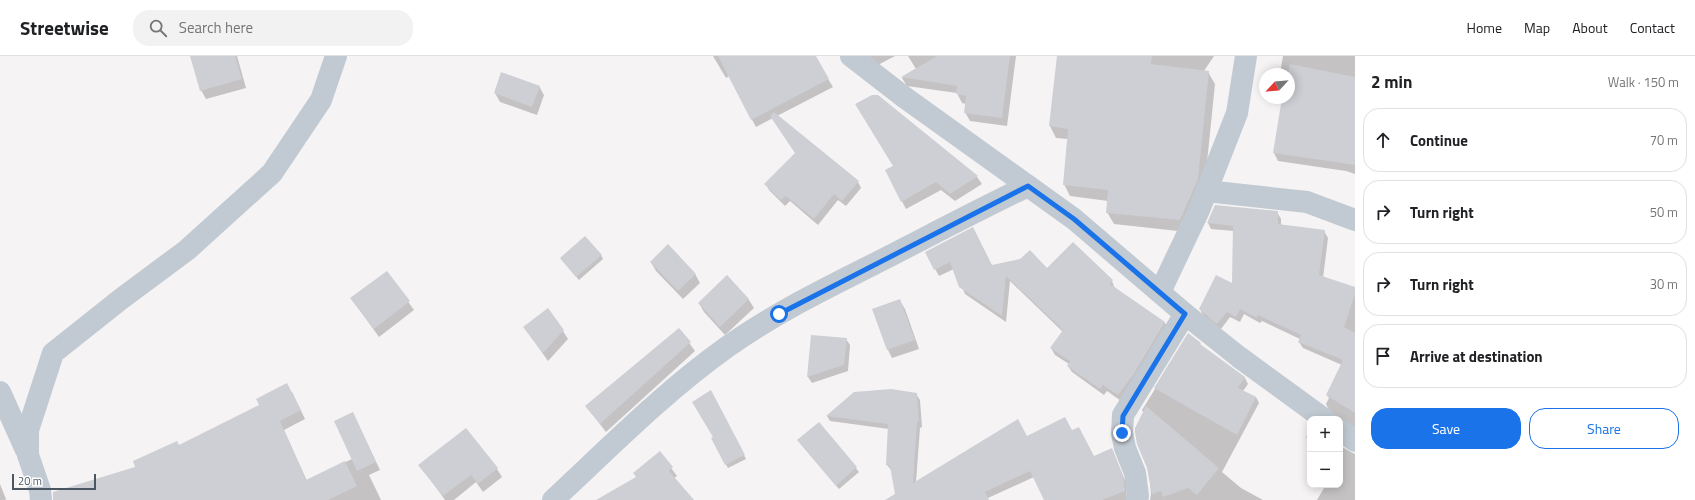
<!DOCTYPE html>
<meta charset="utf-8">
<style>
:root{--surface:#fff;--page:#f2f2f2;--text:#202124;--muted:#757577;--line:#e0e0e0;--accent:#1a73e8}
body{margin:0;font-family:"Titillium Web",sans-serif;background:var(--page);color:var(--text)}
.controls{position:absolute;right:12px;bottom:12px;display:grid;overflow:hidden;border-radius:8px;box-shadow:0 2px 10px #0003}
.controls button{width:36px;height:36px;display:grid;place-items:center;padding:0;border:0;border-bottom:1px solid var(--line);background:var(--surface);color:var(--text);font:20px sans-serif}
.compass{position:absolute;left:1259px;top:12px;width:36px;height:36px;border-radius:50%;background:var(--surface);box-shadow:0 2px 10px #0003;rotate:244deg}
.scale{position:absolute;left:12px;bottom:10px;width:84px;box-sizing:border-box;padding-left:4px;border:2px solid #4a5661;border-top:0;font-size:11px;line-height:14px;white-space:nowrap;color:#4a5661;-webkit-text-stroke:3px #fff;paint-order:stroke}
.stop{position:absolute;width:12px;height:12px;margin:-9px;border:3px solid #1a73e8;border-radius:50%;background:#fff}
.stop.end{background:#1a73e8;border-color:#fff;box-shadow:0 1px 4px #0008}
.list{margin:0;padding:0;list-style:none}
h2{display:flex;justify-content:space-between;align-items:center;height:52px;margin:0;padding:0 16px;font-size:17px}
h2 small{font-size:13px;font-weight:400;color:var(--muted)}
.list li{display:grid;grid-template-columns:26px 1fr auto;gap:12px;align-items:center;box-sizing:border-box;height:64px;margin:0 8px 8px;padding:0 8px;border:1px solid var(--line);border-radius:16px}
.list b{display:block;font-size:15px;white-space:nowrap}
.list em{font-size:13px;font-style:normal;color:var(--muted)}
.actions{display:flex;gap:8px;padding:12px 16px}
.actions a{flex:1;padding:9px 0;border:1px solid var(--accent);border-radius:16px;text-align:center;font-size:14px;color:var(--accent)}
.actions .main{background:var(--accent);color:#fff}
.icon{flex:none;width:22px;height:22px;fill:none;stroke:currentColor;stroke-width:2;stroke-linecap:round;stroke-linejoin:round}
.map{position:relative;flex:none;width:1355px;height:444px;overflow:hidden}
header{display:flex;align-items:center;gap:24px;box-sizing:border-box;height:56px;padding:0 20px;background:var(--surface);border-bottom:1px solid var(--line)}
header strong{font-size:19px}
nav{display:flex;gap:22px;margin-inline-start:auto;font-size:14px}
.search{width:280px;height:36px;background:var(--page);display:flex;align-items:center;gap:10px;box-sizing:border-box;padding:0 14px;border-radius:16px;color:var(--muted);font-size:15px}
main{display:flex}
aside{flex:1;background:var(--surface)}
.map>svg:first-child{display:block}
.shadow{fill:#0003}
.building{fill:#cdcfd5}
.lines{fill:none;stroke-linecap:round;stroke-linejoin:round}
.street{stroke:#c1cad2;stroke-width:22}
.route{stroke:#1a73e8;stroke-width:5}
</style>
<header>
<strong>Streetwise</strong>
<div class="search"><svg class="icon" aria-label="search" viewBox="0 0 24 24"><circle cx="10" cy="10" r="6"/><path d="M15 15l6 6"/></svg>Search here</div>
<nav><a>Home</a><a>Map</a><a>About</a><a>Contact</a></nav>
</header>
<main>
<div class="map">
<svg width="1355" height="444" viewBox="0 0 1355 444">
<rect width="100%" height="100%" fill="#f5f3f3"/>
<!-- shadow -->
<g class="shadow">
<polygon points="195,0 237,0 246,32 206,43 201,34"/>
<polygon points="713,0 814,0 833,31 777,60 858,126 861,132 846,150 838,144 818,169 790,145 785,150 769,134 766,128 796,98 773,62 756,71 729,20 726,22"/>
<polygon points="869,0 895,0 878,9"/>
<polygon points="908,0 1016,0 1007,70 970,65 965,56 966,48 962,47 957,37 907,30 902,22 916,13"/>
<polygon points="1058,0 1214,0 1204,15 1208,16 1215,28 1204,136 1187,176 1114,168 1107,156 1108,145 1070,140 1064,128 1068,83 1056,82 1050,70"/>
<polygon points="1283,0 1355,0 1355,118 1346,115 1278,105 1274,97 1283,44 1280,42 1289,42 1289,18 1280,18"/>
<polygon points="502,17 539,30 544,39 537,59 500,46 495,37"/>
<polygon points="878,40 977,121 982,128 955,145 941,134 906,153 886,114 894,110"/>
<polygon points="1277,156 1281,163 1281,169 1324,175 1328,182 1323,222 1355,232 1355,372 1340,367 1340,363 1338,363 1329,354 1326,348 1329,342 1327,339 1342,309 1303,292 1299,286 1300,283 1262,265 1260,267 1244,258 1240,266 1230,261 1221,273 1203,259 1200,253 1233,229 1234,175 1211,173 1208,167"/>
<polygon points="926,196 992,210 1047,214 1112,225 1115,233 1165,267 1169,274 1124,347 1107,335 1104,339 1072,316 1068,310 1069,308 1055,299 1051,292 1063,276 1010,225 1006,266 965,238 954,213 939,220"/>
<polygon points="601,199 603,203 579,224 561,203"/>
<polygon points="651,206 695,218 700,227 683,243 656,215"/>
<polygon points="387,216 414,254 379,281 351,242"/>
<polygon points="727,221 749,244 754,252 725,279 704,256 699,247"/>
<polygon points="900,245 905,253 919,293 892,302 888,294"/>
<polygon points="524,271 563,275 568,283 548,305"/>
<polygon points="679,273 695,295 606,376 586,350"/>
<polygon points="1189,278 1203,292 1245,322 1248,328 1243,335 1256,341 1259,347 1222,416 1241,432 1263,444 1150,444 1151,438 1144,357 1142,354"/>
<polygon points="812,280 846,283 850,289 848,315 812,327 808,321"/>
<polygon points="292,336 305,363 284,374 307,425 352,403 353,357 380,414 369,419 381,444 89,444 137,411"/>
<polygon points="710,336 746,403 728,412 712,382 715,381"/>
<polygon points="916,338 920,344 922,371 920,372 916,426 1026,381 1072,375 1094,401 1112,393 1126,427 1127,444 1045,444 1034,421 988,442 988,444 897,444 892,415 887,409 889,373 830,365 827,360"/>
<polygon points="819,367 859,416 839,433 801,388"/>
<polygon points="1310,374 1310,387 1306,381"/>
<polygon points="1340,390 1355,398 1355,444 1317,444 1324,432 1319,429 1340,429"/>
<polygon points="659,396 677,420 674,422 692,444 600,444 637,421"/>
<polygon points="420,409 497,413 502,421 483,436 476,426 454,444 445,444"/>
<polygon points="0,428 6,443 5,444 0,444"/>
</g>
<!-- building -->
<g class="building">
<polygon points="190,0 235,0 242,23 200,35"/>
<polygon points="718,0 816,0 829,23 751,64"/>
<polygon points="937,0 1010,0 1002,62 964,57 966,40 956,38 957,30 901,21"/>
<polygon points="1057,0 1152,0 1151,8 1209,15 1198,123 1180,164 1106,157 1108,134 1063,129 1068,73 1049,70"/>
<polygon points="1290,8 1355,21 1355,109 1273,97 1282,42 1289,42 1288,18"/>
<polygon points="501,16 540,30 532,51 494,37"/>
<polygon points="872,39 878,39 978,120 950,138 936,126 901,146 885,114 893,110 855,48"/>
<polygon points="774,56 859,125 842,145 834,138 814,163 786,140 781,144 764,128 795,97 770,60"/>
<polygon points="1215,149 1278,155 1278,168 1325,174 1319,219 1355,231 1355,238 1344,271 1355,277 1355,357 1326,339 1343,304 1298,286 1301,279 1258,259 1257,262 1240,253 1236,261 1227,256 1217,268 1199,253 1216,219 1232,227 1233,170 1207,167"/>
<polygon points="973,171 992,209 1020,203 1030,194 1047,212 1073,186 1113,224 1110,228 1165,266 1133,319 1118,339 1103,329 1100,333 1067,310 1070,305 1050,292 1063,274 1006,220 1002,260 959,231 950,206 934,214 925,196"/>
<polygon points="585,180 602,199 576,221 560,202"/>
<polygon points="668,188 696,218 678,235 650,206"/>
<polygon points="387,215 410,245 374,273 350,242"/>
<polygon points="727,219 749,243 720,271 698,247"/>
<polygon points="900,243 915,284 887,294 872,253"/>
<polygon points="548,252 564,274 543,297 523,271"/>
<polygon points="679,272 691,286 600,368 585,350"/>
<polygon points="1188,277 1201,287 1200,288 1245,321 1238,332 1256,341 1237,379 1154,332"/>
<polygon points="811,279 847,282 844,309 807,321"/>
<polygon points="287,327 301,354 280,365 306,424 345,405 357,430 328,444 53,444 53,436 135,411 133,405 177,385 179,389 259,349 256,343"/>
<polygon points="891,333 917,337 919,366 917,366 913,427 1018,363 1027,380 1065,361 1072,374 1079,371 1094,400 1112,392 1123,420 1125,435 1102,444 1044,444 1030,415 985,436 989,444 885,444 895,438 890,410 886,409 888,368 826,360 854,336"/>
<polygon points="711,334 745,399 725,409 711,382 713,381 692,346"/>
<polygon points="1146,350 1219,412 1197,439 1188,432 1163,441 1161,435 1152,438 1147,412 1137,388 1135,376 1135,372"/>
<polygon points="353,356 376,406 357,415 334,365"/>
<polygon points="819,366 857,411 836,430 797,384"/>
<polygon points="466,372 498,412 478,428 471,419 443,440 418,409"/>
<polygon points="660,395 673,411 669,415 694,444 596,444 636,421 633,417"/>
</g>
<g class="lines">
<!-- street -->
<g class="street">
<polyline points="851,0 904,41 1074,163 1185,258 1239,301 1324,363"/>
<polyline points="1206,135 1307,146 1355,164"/>
<polyline points="1160,236 1199,154 1237,57 1246,0"/>
<polyline points="0,336 26,394"/>
<polyline points="1340,374 1355,385"/>
<polyline points="41,444 40,434 28,399 28,374 53,297 121,243 187,194 272,117 321,44 336,0"/>
<path d="M553,444C610,391 664,336 727,291C775,257 828,231 880,205C929,180 978,154 1028,130"/>
<polyline points="1137,444 1138,440 1135,417 1125,392 1122,377 1123,359 1185,258"/>
</g>
</g>
<g class="lines">
<!-- route -->
<polyline class="route" points="779,258 1028,130 1074,163 1185,258 1123,360 1122,377"/>
</g>
</svg>
<div class="controls">
<button>+</button>
<button>−</button>
</div>
<svg class="compass" viewBox="-18 -18 36 36"><path d="M0-13l5 13h-10z" fill="#e53935"/><path d="M0 13l5-13h-10z" fill="#757577"/></svg>
<div class="scale">20 m</div>
<div class="stop" style="left:779px;top:258px"></div>
<div class="stop end" style="left:1122px;top:377px"></div>
</div>
<aside>
<h2>2 min<small>Walk · 150 m</small></h2>
<ul class="list">
<li><svg class="icon" aria-label="ahead" viewBox="0 0 24 24"><path d="M12 20V5M6 11l6-6 6 6"/></svg><div><b>Continue</b></div><em>70 m</em></li>
<li><svg class="icon" aria-label="right" viewBox="0 0 24 24"><path d="M7 20v-9h11M14 6l5 5-5 5"/></svg><div><b>Turn right</b></div><em>50 m</em></li>
<li><svg class="icon" aria-label="right" viewBox="0 0 24 24"><path d="M7 20v-9h11M14 6l5 5-5 5"/></svg><div><b>Turn right</b></div><em>30 m</em></li>
<li><svg class="icon" aria-label="arrive" viewBox="0 0 24 24"><path d="M6 21V4h12l-3 4 3 4H6"/></svg><div><b>Arrive at destination</b></div></li>
</ul>
<div class="actions"><a class="main">Save</a><a>Share</a></div>
</aside>
</main>
